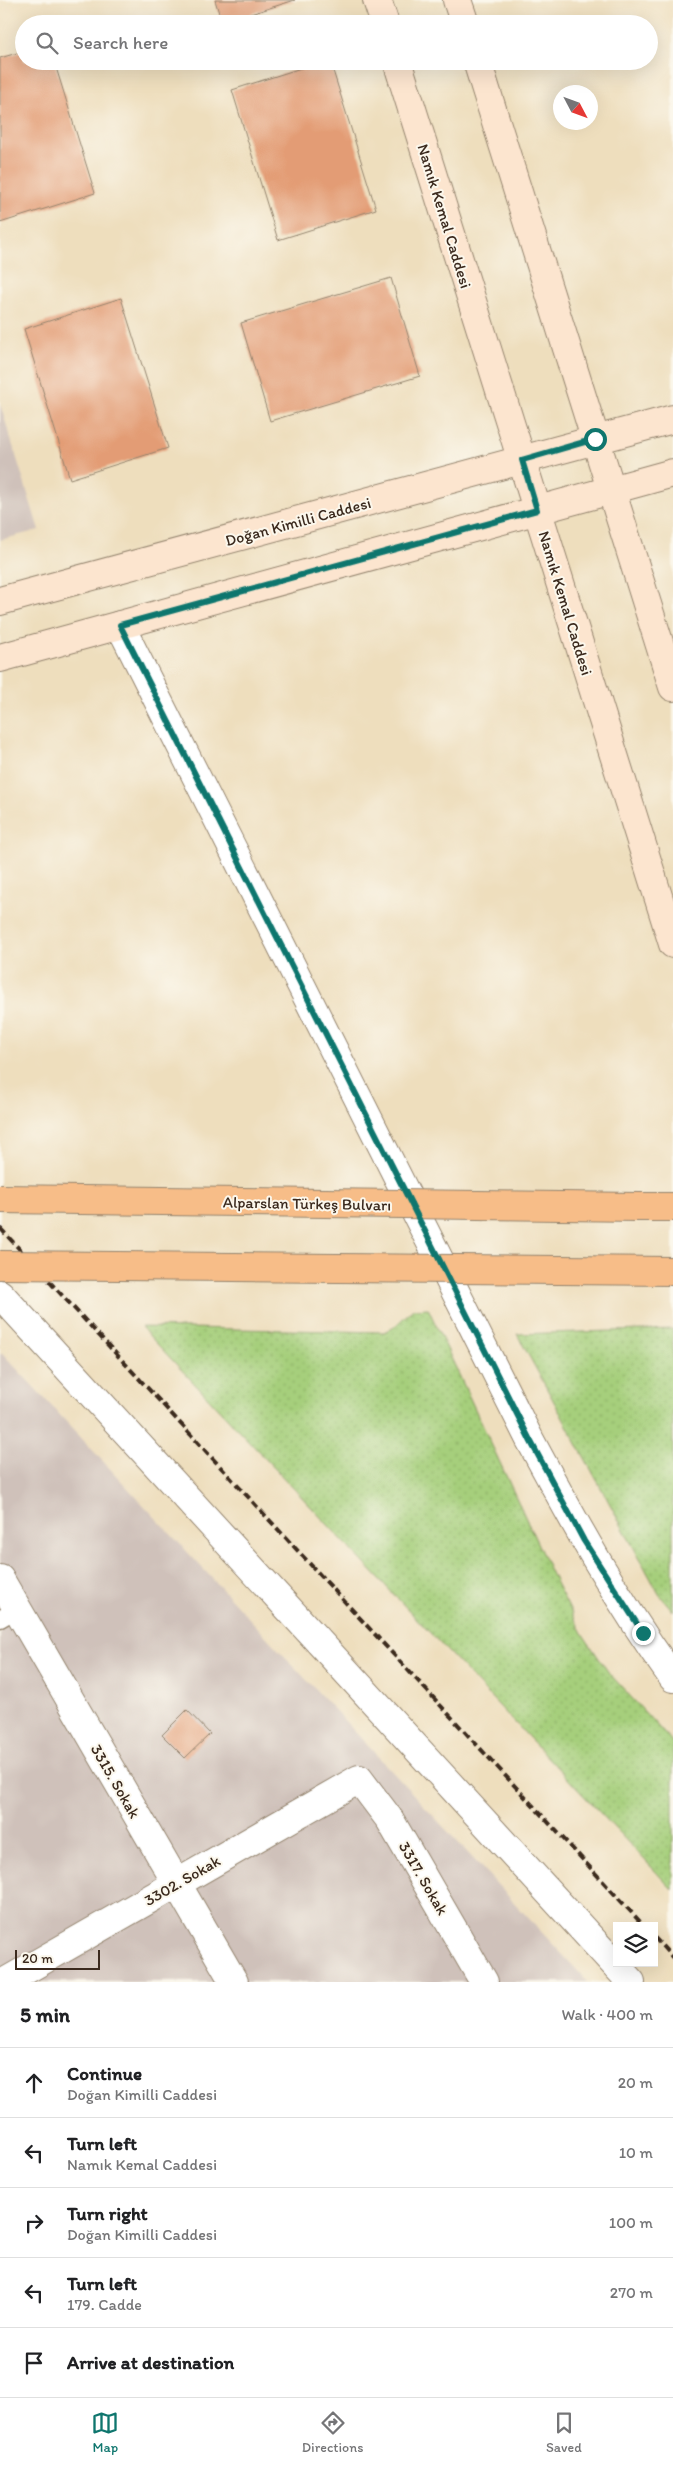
<!DOCTYPE html>
<meta charset="utf-8">
<style>
:root{--surface:#fff;--page:#f2f2f2;--text:#202124;--muted:#757577;--line:#e0e0e0;--accent:#0f766e}
body{margin:0;font-family:Itim,sans-serif;background:var(--page);color:var(--text)}
.controls{position:absolute;right:15px;bottom:15px;display:grid;overflow:hidden;border-radius:0px;box-shadow:0 5px 20px #0002}
.controls button{width:45px;height:45px;display:grid;place-items:center;padding:0;border:0;border-bottom:1px solid var(--line);background:var(--surface);color:var(--text);font:25px sans-serif}
.compass{position:absolute;left:553px;top:85px;width:45px;height:45px;border-radius:50%;background:var(--surface);box-shadow:0 5px 20px #0002;rotate:131deg}
.scale{position:absolute;left:15px;bottom:12px;width:85px;box-sizing:border-box;padding-left:5px;border:2px solid #3b2a1e;border-top:0;font-size:14px;line-height:18px;white-space:nowrap;color:#3b2a1e;-webkit-text-stroke:4px #fbf7ec;paint-order:stroke}
.stop{position:absolute;width:15px;height:15px;margin:-11px;border:4px solid #0f766e;border-radius:50%;background:#fff}
.stop.end{background:#0f766e;border-color:#fff;box-shadow:0 1px 5px #0008}
.list{margin:0;padding:0;list-style:none}
h2{display:flex;justify-content:space-between;align-items:center;height:65px;margin:0;padding:0 20px;font-size:21px}
h2 small{font-size:16px;font-weight:400;color:var(--muted)}
.list li{display:grid;grid-template-columns:32px 1fr auto;gap:15px;align-items:center;box-sizing:border-box;height:70px;padding:0 20px;border-top:1px solid var(--line)}
.list b{display:block;font-size:19px;white-space:nowrap}
.list p{margin:0;font-size:16px;white-space:nowrap;color:var(--muted)}
.list em{font-size:16px;font-style:normal;color:var(--muted)}
.icon{flex:none;width:28px;height:28px;fill:none;stroke:currentColor;stroke-width:2;stroke-linecap:round;stroke-linejoin:round}
.map{position:relative;flex:none;width:673px;height:1982px;overflow:hidden}
.search{position:absolute;background:var(--surface);box-shadow:0 5px 20px #0002;left:15px;right:15px;top:15px;height:55px;display:flex;align-items:center;gap:12px;box-sizing:border-box;padding:0 18px;border-radius:28px;color:var(--muted);font-size:19px}
.sheet{height:415px;background:var(--surface)}
nav{display:flex;justify-content:space-around;align-items:center;box-sizing:border-box;height:70px;border-top:1px solid var(--line);background:var(--surface);font-size:14px;color:var(--muted)}
nav a{display:grid;justify-items:center;gap:2px}
nav .on{color:var(--accent)}
.map>svg:first-child{display:block}
.industrial{fill:#cfc1ba}
.grass{fill:url(#grass-dots);stroke:#707c4c}
.building{fill:#e39c75}
.lines{fill:none;stroke-linecap:round;stroke-linejoin:round}
.lane-casing{stroke:#94846e;stroke-width:19}
.street-casing{stroke:#94846e;stroke-width:30}
.secondary-casing{stroke:#94846e;stroke-width:30}
.highway-casing{stroke:#94846e;stroke-width:30}
.lane{stroke:#fff;stroke-width:16}
.street{stroke:#fff;stroke-width:28}
.secondary{stroke:#fce5cf;stroke-width:28}
.highway{stroke:#f7bd88;stroke-width:28}
.rail{stroke:#3b2a1e;stroke-width:4;stroke-dasharray:8 4;stroke-linecap:butt}
.highway-bridge-casing{stroke:#94846e;stroke-width:30;stroke-linecap:butt}
.highway-bridge{stroke:#f7bd88;stroke-width:28}
.route{stroke:#0f766e;stroke-width:6}
.labels{text-anchor:middle;stroke-width:4;stroke-linejoin:round;paint-order:stroke}
.street-label{font-size:16px;fill:#3b2a1e;stroke:#fbf7ec}
</style>
<div class="map">
<svg width="673" height="1982" viewBox="0 0 673 1982">
<defs>
<pattern id="grass-dots" width="8" height="8" patternUnits="userSpaceOnUse" patternTransform="scale(1.25)"><rect width="8" height="8" fill="#a6cf7b"/><path d="M2 2h.1M6 6h.1" fill="none" stroke="#90b26a" stroke-width="1.8" stroke-linecap="round"/></pattern>
</defs>
<rect width="100%" height="100%" fill="#fbf7ec"/>
<filter id="ink" filterUnits="userSpaceOnUse"><feTurbulence type="fractalNoise" baseFrequency=".02" numOctaves="2"/><feDisplacementMap in="SourceGraphic" scale="10" xChannelSelector="R" yChannelSelector="G"/><feConvolveMatrix kernelMatrix="1 2 1 2 8 2 1 2 1" color-interpolation-filters="sRGB"/></filter>
<filter id="wash" filterUnits="userSpaceOnUse"><feTurbulence type="fractalNoise" baseFrequency=".0096" numOctaves="4" result="noise"/><feDisplacementMap in="SourceGraphic" scale="20" xChannelSelector="R" yChannelSelector="G"/><feGaussianBlur stdDeviation="1.12" result="paint"/><feColorMatrix in="noise" values="0 0 0 0 0 0 0 0 0 0 0 0 0 0 0 0 0 1.4 0 .05"/><feComposite in="paint" operator="in"/></filter>
<g filter="url(#wash)">
<rect width="100%" height="100%" fill="#eedebd"/>
<!-- industrial -->
<g class="industrial">
<polygon points="0,404 39,530 0,540"/>
<polygon points="0,1354 3,1354 588,1982 0,1982"/>
</g>
<!-- grass -->
<g class="grass">
<polygon points="428,1308 555,1581 582,1633 609,1673 673,1743 673,1890 141,1327 384,1332 393,1328 413,1309"/>
<polygon points="673,1329 673,1611 659,1594 517,1334"/>
</g>
<g id="blocks">
<!-- building -->
<g class="building">
<polygon points="215,0 295,0 222,23"/>
<polygon points="24,51 24,61 54,61 95,193 0,223 0,58"/>
<polygon points="323,61 330,61 376,209 278,240 232,90"/>
<polygon points="391,278 420,376 270,421 241,323"/>
<polygon points="121,298 168,448 70,479 24,329"/>
<polygon points="187,1710 210,1734 185,1758 162,1735"/>
</g>
</g>
</g>
<g filter="url(#ink)">
<use href="#blocks" fill-opacity="0" stroke="#94846e" stroke-width="1"/>
<g class="lines">
<!-- lane casing -->
<g class="lane-casing">
<polyline id="lane" points="0,1619 17,1609"/>
</g>
<!-- street casing -->
<g class="street-casing">
<g id="street">
<path d="M120,625L530,1440C574,1522 618,1602 673,1678"/>
<polyline points="0,1294 631,1982"/>
<polyline points="0,1579 234,1982"/>
<polyline points="5,1982 359,1779 390,1820 484,1982"/>
</g>
</g>
<!-- secondary casing -->
<g class="secondary-casing">
<g id="secondary">
<polyline points="377,0 385,24"/>
<polyline points="457,0 465,24"/>
<polyline points="397,61 673,944"/>
<polyline points="477,61 673,687"/>
<polyline points="0,601 673,419"/>
<polyline points="0,658 673,473"/>
</g>
</g>
<!-- highway casing -->
<g class="highway-casing">
<polyline id="highway" points="639,1207 673,1207"/>
</g>
<!-- lane -->
<use href="#lane" class="lane"/>
<!-- street -->
<use href="#street" class="street"/>
<!-- secondary -->
<use href="#secondary" class="secondary"/>
<!-- highway -->
<use href="#highway" class="highway"/>
<!-- rail -->
<g class="rail">
<polyline points="0,1228 644,1926"/>
<polyline points="654,1937 673,1958"/>
</g>
<!-- highway-bridge casing -->
<g class="highway-bridge-casing">
<g id="highway-bridge">
<polyline points="0,1199 639,1207"/>
<polyline points="0,1265 673,1271"/>
</g>
</g>
<!-- highway-bridge -->
<use href="#highway-bridge" class="highway-bridge"/>
</g>
</g>
<g class="lines" filter="url(#ink)">
<!-- route -->
<polyline class="route" points="595,439 522,460 537,510 120,625 530,1440 584,1541 643,1633"/>
</g>
<g class="labels">
<!-- street labels -->
<g class="street-label">
<text transform="translate(445 216) rotate(73)" y="6">Namık Kemal Caddesi</text>
<text transform="translate(298 521) rotate(-15)" y="6">Doğan Kimilli Caddesi</text>
<text transform="translate(566 603) rotate(73)" y="6">Namık Kemal Caddesi</text>
<text transform="translate(307 1203) rotate(1)" y="6">Alparslan Türkeş Bulvarı</text>
<text transform="translate(116 1781) rotate(60)" y="6">3315. Sokak</text>
<text transform="translate(424 1878) rotate(60)" y="6">3317. Sokak</text>
<text transform="translate(182 1880) rotate(-30)" y="6">3302. Sokak</text>
</g>
</g>
</svg>
<div class="controls">
<button><svg class="icon" aria-label="layers" viewBox="0 0 24 24"><path d="M12 4l9 5-9 5-9-5zM3 14l9 5 9-5"/></svg></button>
</div>
<svg class="compass" viewBox="-18 -18 36 36"><path d="M0-13l5 13h-10z" fill="#e53935"/><path d="M0 13l5-13h-10z" fill="#757577"/></svg>
<div class="scale">20 m</div>
<div class="stop" style="left:595px;top:439px"></div>
<div class="stop end" style="left:643px;top:1633px"></div>
<div class="search"><svg class="icon" aria-label="search" viewBox="0 0 24 24"><circle cx="10" cy="10" r="6"/><path d="M15 15l6 6"/></svg>Search here</div>
</div>
<section class="sheet">
<h2>5 min<small>Walk · 400 m</small></h2>
<ul class="list">
<li><svg class="icon" aria-label="ahead" viewBox="0 0 24 24"><path d="M12 20V5M6 11l6-6 6 6"/></svg><div><b>Continue</b><p>Doğan Kimilli Caddesi</p></div><em>20 m</em></li>
<li><svg class="icon" aria-label="left" viewBox="0 0 24 24"><path d="M17 20v-9H6M10 6l-5 5 5 5"/></svg><div><b>Turn left</b><p>Namık Kemal Caddesi</p></div><em>10 m</em></li>
<li><svg class="icon" aria-label="right" viewBox="0 0 24 24"><path d="M7 20v-9h11M14 6l5 5-5 5"/></svg><div><b>Turn right</b><p>Doğan Kimilli Caddesi</p></div><em>100 m</em></li>
<li><svg class="icon" aria-label="left" viewBox="0 0 24 24"><path d="M17 20v-9H6M10 6l-5 5 5 5"/></svg><div><b>Turn left</b><p>179. Cadde</p></div><em>270 m</em></li>
<li><svg class="icon" aria-label="arrive" viewBox="0 0 24 24"><path d="M6 21V4h12l-3 4 3 4H6"/></svg><div><b>Arrive at destination</b></div></li>
</ul>
</section>
<nav>
<a class="on"><svg class="icon" aria-label="map" viewBox="0 0 24 24"><path d="M3 6l6-2 6 2 6-2v14l-6 2-6-2-6 2zM9 4v14M15 6v14"/></svg>Map</a>
<a><svg class="icon" aria-label="directions" viewBox="0 0 24 24"><path d="M12 3l9 9-9 9-9-9zM9 14v-3h6M13 9l2 2-2 2"/></svg>Directions</a>
<a><svg class="icon" aria-label="saved" viewBox="0 0 24 24"><path d="M7 4h10v16l-5-4-5 4z"/></svg>Saved</a>
</nav>
